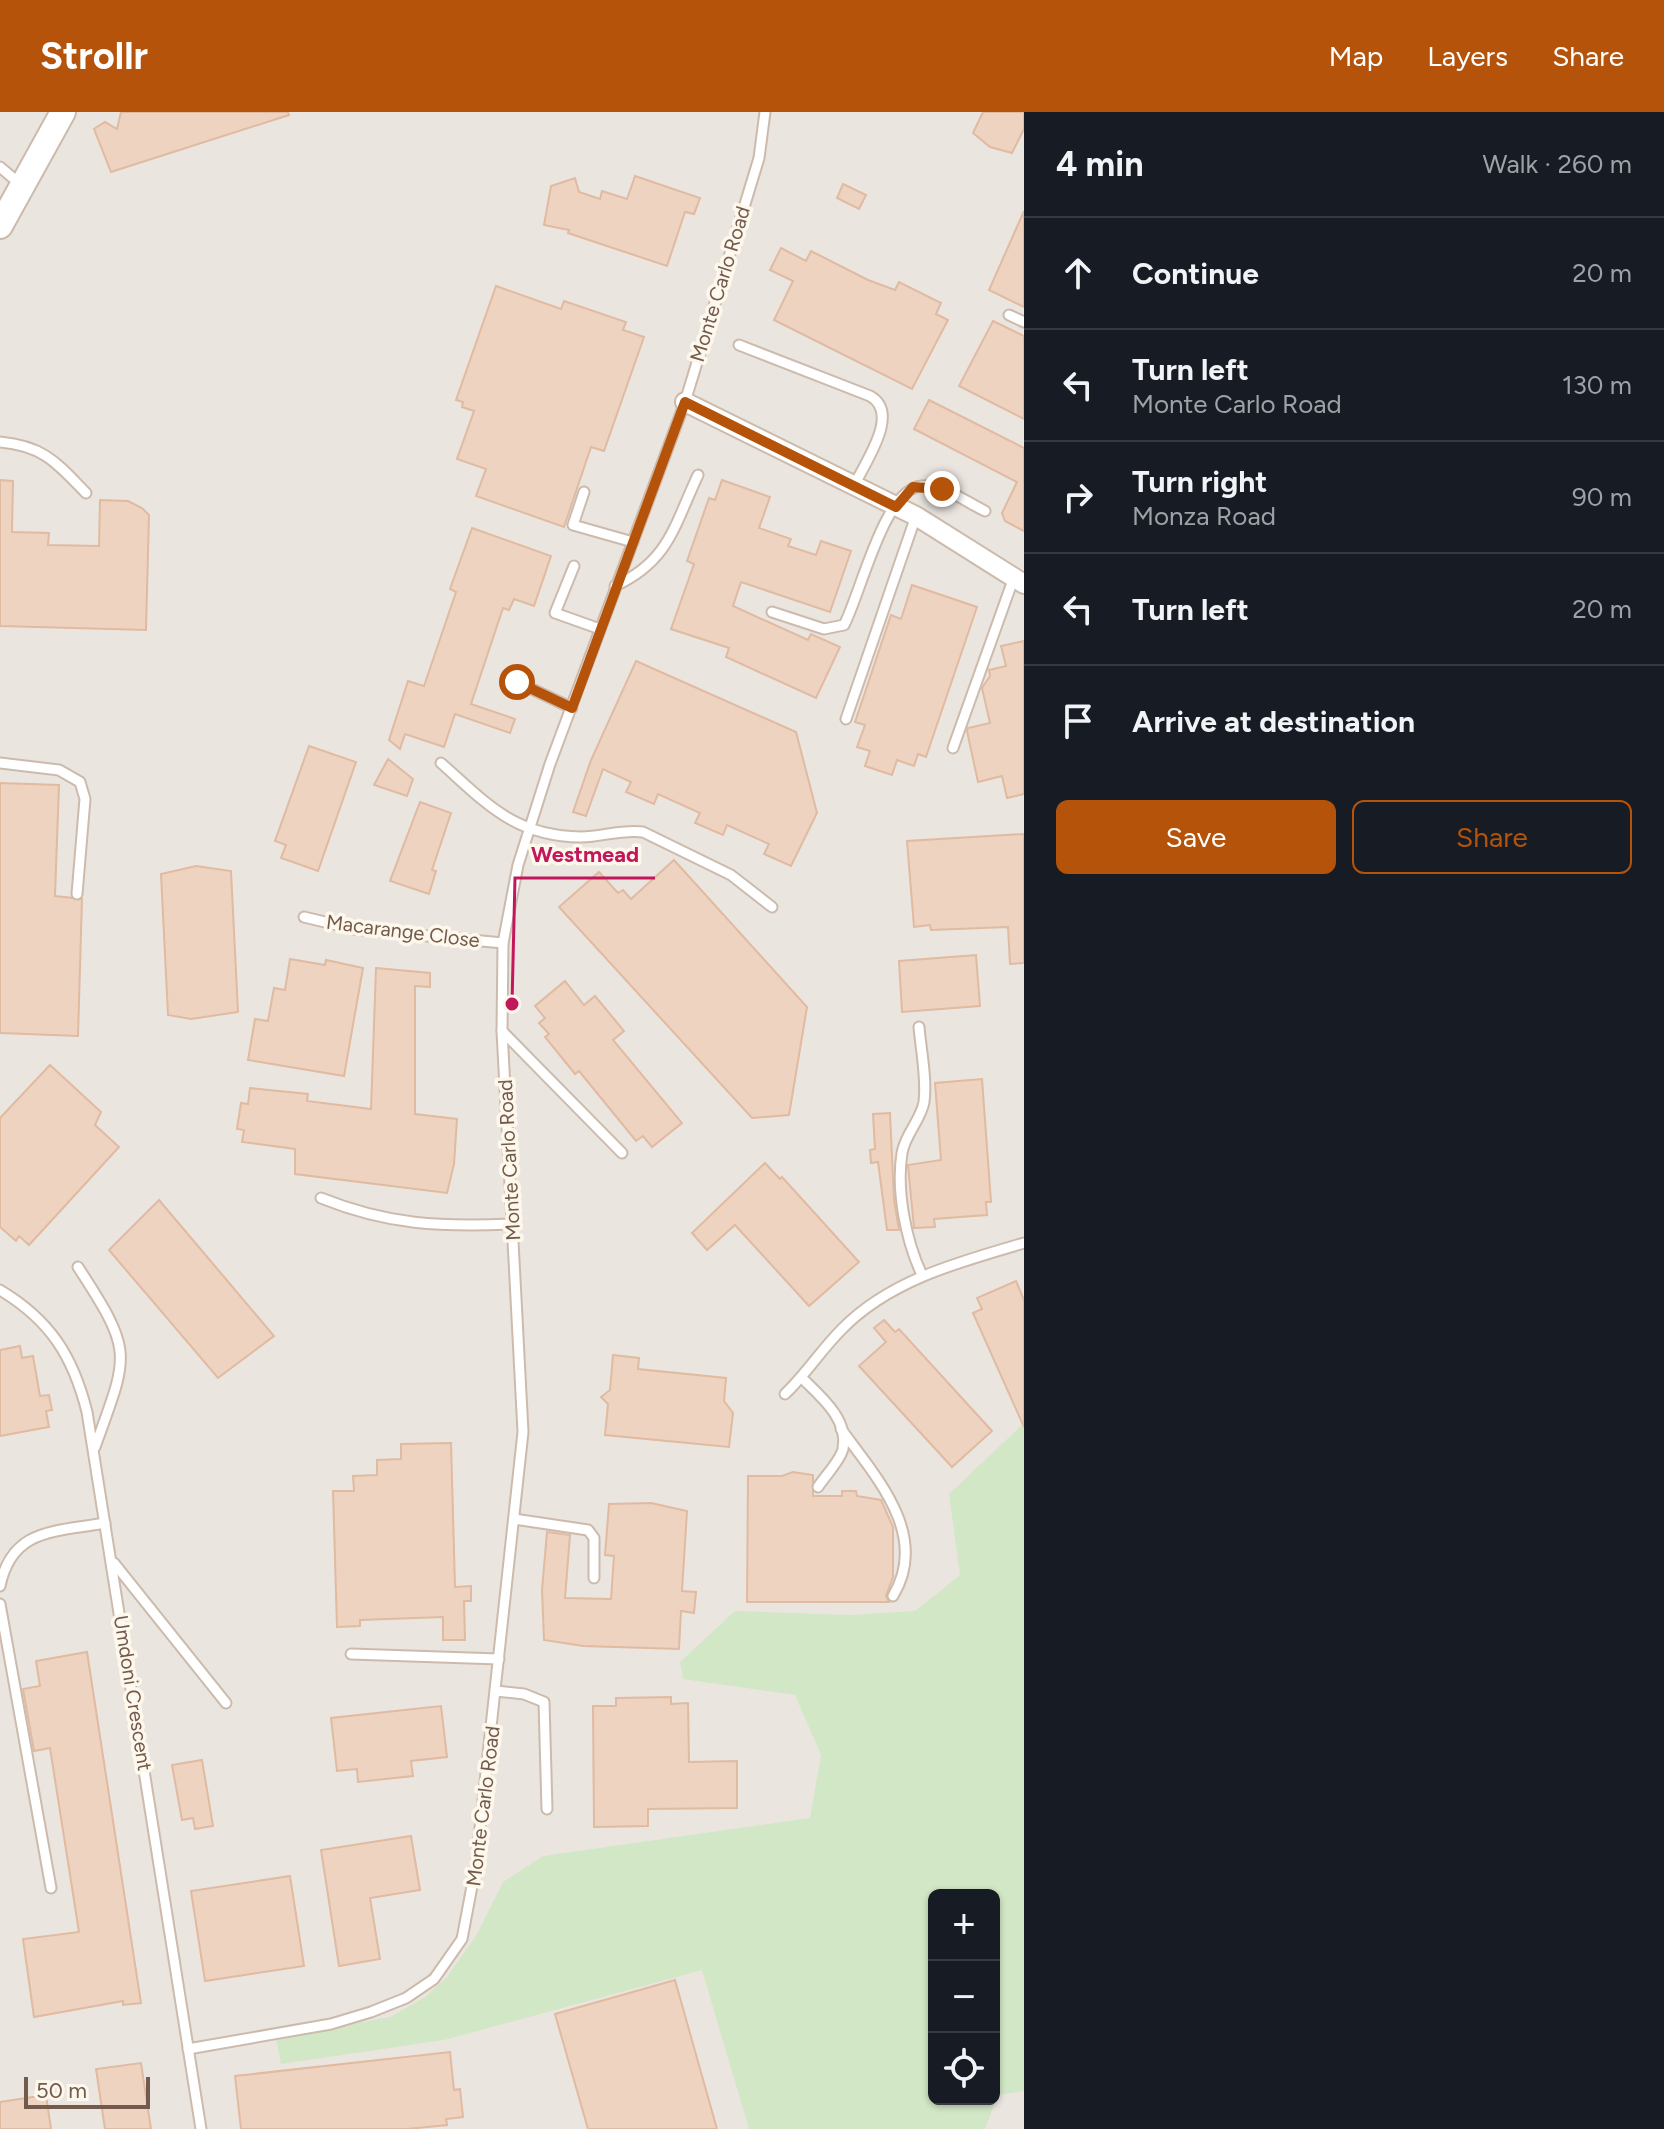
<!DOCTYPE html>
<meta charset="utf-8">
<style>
:root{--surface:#171b24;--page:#242831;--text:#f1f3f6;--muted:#9ea1a6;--line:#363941;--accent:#b45309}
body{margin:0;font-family:Figtree,sans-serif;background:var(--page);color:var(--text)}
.controls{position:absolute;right:24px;bottom:24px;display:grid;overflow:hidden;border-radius:12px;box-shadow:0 2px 6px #0004}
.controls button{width:72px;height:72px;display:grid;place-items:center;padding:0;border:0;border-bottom:2px solid var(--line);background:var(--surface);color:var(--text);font:40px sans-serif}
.scale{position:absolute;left:24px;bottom:20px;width:126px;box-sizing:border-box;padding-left:8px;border:4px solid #725b4d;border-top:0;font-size:22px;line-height:28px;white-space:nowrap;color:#725b4d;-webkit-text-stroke:6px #fef7ec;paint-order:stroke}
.stop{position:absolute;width:24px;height:24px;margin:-18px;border:6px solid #b45309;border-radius:50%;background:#fff}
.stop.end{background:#b45309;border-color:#fff;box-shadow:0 2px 8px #0008}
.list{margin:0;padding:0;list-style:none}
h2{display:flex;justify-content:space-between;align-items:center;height:104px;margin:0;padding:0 32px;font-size:34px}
h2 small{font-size:26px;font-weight:400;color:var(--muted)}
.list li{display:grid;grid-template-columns:52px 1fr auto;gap:24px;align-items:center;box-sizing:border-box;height:112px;padding:0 32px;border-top:2px solid var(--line)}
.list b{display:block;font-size:30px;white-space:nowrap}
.list p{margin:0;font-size:26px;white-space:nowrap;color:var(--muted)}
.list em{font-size:26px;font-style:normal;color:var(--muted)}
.actions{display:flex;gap:16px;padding:24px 32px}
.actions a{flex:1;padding:18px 0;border:2px solid var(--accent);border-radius:12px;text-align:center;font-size:28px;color:var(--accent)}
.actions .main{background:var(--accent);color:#fff}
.icon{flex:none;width:44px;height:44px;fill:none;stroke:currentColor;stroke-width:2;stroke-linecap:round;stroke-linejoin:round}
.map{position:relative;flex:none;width:1024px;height:2017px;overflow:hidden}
header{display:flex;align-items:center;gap:48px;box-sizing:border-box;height:112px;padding:0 40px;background:var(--accent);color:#fff}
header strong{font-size:38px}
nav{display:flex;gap:44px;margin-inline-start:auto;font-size:28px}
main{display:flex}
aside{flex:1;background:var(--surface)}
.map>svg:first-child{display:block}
.industrial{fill:#ebe5e0;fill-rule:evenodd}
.green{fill:#d2e7c5;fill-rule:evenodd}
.building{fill:#eed3c0;stroke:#e0baa1;stroke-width:2}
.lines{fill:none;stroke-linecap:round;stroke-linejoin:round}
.service-casing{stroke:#ccbbad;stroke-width:13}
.minor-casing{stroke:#ccbbad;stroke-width:22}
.tertiary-casing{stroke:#ccbbad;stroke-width:28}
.service{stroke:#fff;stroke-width:9}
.minor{stroke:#fff;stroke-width:18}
.tertiary{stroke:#fff;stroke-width:24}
.route{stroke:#b45309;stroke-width:10}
.labels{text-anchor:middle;stroke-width:7;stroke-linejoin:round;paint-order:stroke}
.street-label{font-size:20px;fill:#725b4d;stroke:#fef7ec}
.leader{fill:none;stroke:#c2185b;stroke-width:3}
.callout-dot{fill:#c2185b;stroke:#fef7ec;stroke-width:3}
.callout-label{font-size:22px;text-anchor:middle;font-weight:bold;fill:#c2185b;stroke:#fef7ec;stroke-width:7;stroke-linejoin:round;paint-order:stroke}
</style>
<header>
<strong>Strollr</strong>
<nav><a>Map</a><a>Layers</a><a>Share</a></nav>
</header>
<main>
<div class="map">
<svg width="1024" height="2017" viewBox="0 0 1024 2017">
<rect width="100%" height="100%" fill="#fbf3e6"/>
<!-- industrial -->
<path class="industrial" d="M0,0H1024V2017H0ZM934,1783H994V1987H934Z"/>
<!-- green -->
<path class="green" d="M1024,1311V1979L998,1983L985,2017H749L702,1858L444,1928L281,1952L276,1926L390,1905L424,1886L447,1865L477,1822L503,1770L543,1744L810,1706L821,1643L795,1583L683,1567L680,1550L735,1499L851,1503L915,1499L960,1463L949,1382ZM934,1783H994V1987H934Z"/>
<!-- building -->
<g class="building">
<polygon points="121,0 288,0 289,3 111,60 94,17 105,10 117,17"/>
<polygon points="983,0 1024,0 1024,17 1012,41 990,35 973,21"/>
<polygon points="635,64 700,86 694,102 685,100 667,154 568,121 569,118 544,113 551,74 575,66 579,80 600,87 602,79 627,87"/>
<polygon points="843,72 866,83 859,97 837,86"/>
<polygon points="1024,99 1024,195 989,178"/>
<polygon points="781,136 806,149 811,139 868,168 895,178 899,170 941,191 936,202 948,208 912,277 774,208 793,169 770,158"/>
<polygon points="496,174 561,197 564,189 626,210 623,218 644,225 604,339 591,335 564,415 476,384 486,357 457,347 474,299 462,295 463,290 456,288"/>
<polygon points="993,209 1024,224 1024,307 959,274"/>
<polygon points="929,288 1024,336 1024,419 1005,409 1002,401 1017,370 914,317"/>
<polygon points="0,368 13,369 12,420 49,421 48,433 99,434 100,388 128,389 142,396 149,403 146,518 0,514"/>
<polygon points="722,368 770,385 759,416 791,427 788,434 816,443 821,429 851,439 830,500 741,470 733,494 808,528 811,522 840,535 816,586 726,545 729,536 671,517 694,452 687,449 709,386 715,388"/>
<polygon points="472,416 551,444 534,494 514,487 509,498 503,496 471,592 515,607 510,621 455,602 444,635 405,622 400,637 389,628 408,569 424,574 456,480 450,477"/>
<polygon points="912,473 977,495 926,645 918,642 914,654 897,648 892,663 865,654 870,639 857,635 865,613 855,610 891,503 901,507"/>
<polygon points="1024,529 1024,682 1007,686 1002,664 978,670 967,619 968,616 990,611 982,576 990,564 989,558 1006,554 1001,534"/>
<polygon points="636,549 796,620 817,701 791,754 764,742 769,732 727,713 723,723 695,711 700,701 658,682 654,692 626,680 631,670 603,657 586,704 573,700 591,648"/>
<polygon points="309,634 356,650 318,759 281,746 286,733 275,729"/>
<polygon points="388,647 413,667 407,684 374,673"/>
<polygon points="0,671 59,673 55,784 82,787 78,924 0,921"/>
<polygon points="420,690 451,701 432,758 436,759 429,782 390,769"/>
<polygon points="1024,722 1024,851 1010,852 1008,815 931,818 930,813 914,815 907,729"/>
<polygon points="674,748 807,895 789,1003 752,1006 559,795 599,760 618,781 623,778 631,787"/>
<polygon points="196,754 231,759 238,900 191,907 168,903 161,762"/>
<polygon points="976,843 980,894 902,900 899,849"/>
<polygon points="290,847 325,853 326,848 363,856 344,964 248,948 255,907 268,909 274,876 285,878"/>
<polygon points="376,856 430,861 430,875 415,874 415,1002 457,1007 454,1052 447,1081 295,1062 295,1037 242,1030 244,1018 237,1017 241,991 248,992 250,976 308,982 307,989 371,997"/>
<polygon points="565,869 584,893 595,884 624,919 613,928 682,1011 652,1035 643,1024 636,1029 579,959 575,962 545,925 549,922 539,911 545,906 535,894"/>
<polygon points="50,953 101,1000 95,1013 119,1035 29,1133 19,1124 16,1129 0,1115 0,1006"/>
<polygon points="982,967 991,1090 986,1090 987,1103 934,1107 935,1115 914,1116 908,1053 941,1048 935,971"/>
<polygon points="890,1001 894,1088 899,1118 887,1118 878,1050 871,1051 870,1038 875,1037 873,1002"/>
<polygon points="765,1051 780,1067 782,1065 859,1150 809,1194 735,1113 707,1138 692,1121"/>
<polygon points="159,1088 274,1224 218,1266 109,1138"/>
<polygon points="1016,1169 1024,1188 1024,1315 973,1201 982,1197 977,1186"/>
<polygon points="884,1208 895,1220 899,1217 992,1319 952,1355 859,1254 886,1230 874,1216"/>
<polygon points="20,1234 22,1246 33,1244 40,1284 49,1283 52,1298 46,1299 49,1315 0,1324 0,1238"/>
<polygon points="613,1243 639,1246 638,1257 726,1266 724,1289 733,1301 729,1335 605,1323 608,1292 601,1285 610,1278"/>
<polygon points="451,1331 455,1475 471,1474 471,1489 464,1489 465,1528 443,1528 443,1505 360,1508 360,1514 337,1515 333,1379 354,1379 353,1364 377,1363 377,1348 401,1347 401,1332"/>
<polygon points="793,1360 813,1363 813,1384 842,1384 842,1379 856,1379 857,1384 881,1388 893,1415 893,1465 886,1484 889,1490 747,1490 748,1364 782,1364"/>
<polygon points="651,1391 687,1399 682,1479 696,1480 694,1501 681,1499 679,1537 583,1534 544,1528 542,1478 547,1420 570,1423 565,1486 611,1487 614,1444 605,1443 609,1392"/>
<polygon points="87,1540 141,1891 123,1893 123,1889 34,1905 23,1827 79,1820 50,1636 34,1639 23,1577 40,1574 36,1549"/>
<polygon points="671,1585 671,1592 688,1591 689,1650 737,1649 737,1696 648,1697 648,1714 594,1715 593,1594 616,1594 616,1586"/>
<polygon points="441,1594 447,1645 411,1649 413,1664 358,1670 357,1657 337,1659 331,1606"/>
<polygon points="202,1648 213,1714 195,1717 193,1706 182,1708 172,1653"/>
<polygon points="411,1724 420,1778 370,1786 380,1847 339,1854 321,1738"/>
<polygon points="290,1764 304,1854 205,1869 191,1779"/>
<polygon points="675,1868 717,2017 588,2017 555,1902"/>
<polygon points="450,1940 454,1978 460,1977 463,2005 446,2007 447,2013 407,2017 241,2017 235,1964"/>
<polygon points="141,1951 151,2017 105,2017 96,1957"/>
<polygon points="46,1983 51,2017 0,2017 0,1990"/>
</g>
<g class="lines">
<!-- service casing -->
<g class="service-casing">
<g id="service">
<polyline points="0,55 20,72"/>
<polyline points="1009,203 1024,210"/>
<path d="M739,233L870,284C901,301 865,350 854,374"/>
<path d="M0,330C44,334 57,351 86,381"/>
<polyline points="584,380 573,413 633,430"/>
<polyline points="574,454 555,501 600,517"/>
<path d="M615,474C669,449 674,414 698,363"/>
<path d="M772,500L824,517L844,513C860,484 884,377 921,374C942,371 966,390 985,399"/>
<polyline points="517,570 572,596"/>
<polyline points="846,607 916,404"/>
<polyline points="953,636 1013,468"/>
<polyline points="0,651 59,658 80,670 85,687 77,782"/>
<path d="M441,651C487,692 514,724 581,725C602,725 621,717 643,720L731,763L772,795"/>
<polyline points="304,805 354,817 503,831"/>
<path d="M919,915C921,939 927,966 924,990C921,1008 905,1022 902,1041C896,1079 906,1129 922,1163"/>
<polyline points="502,919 622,1041"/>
<path d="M321,1086C388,1113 440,1115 512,1112"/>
<path d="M78,1155C134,1241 129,1241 95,1335"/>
<path d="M0,1178C50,1208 73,1244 87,1300L201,2017"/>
<path d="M802,1266C820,1284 849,1307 843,1337C840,1349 825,1364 818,1375"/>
<path d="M785,1282C806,1262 821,1238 842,1217C890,1168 959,1150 1024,1131"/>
<path d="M841,1317C876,1365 930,1423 893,1484"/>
<polyline points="514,1407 588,1418 594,1426 594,1466"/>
<polyline points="114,1451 226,1591"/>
<path d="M0,1474C12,1416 55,1420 105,1411"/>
<polyline points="0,1492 51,1776"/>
<polyline points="351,1542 499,1547"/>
<polyline points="496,1579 524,1582 544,1590 547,1697"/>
<polyline points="188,1937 331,1912 371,1900 406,1886 434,1867 462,1827 476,1753 523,1320 502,919 503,831 518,753 550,652 685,290 759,46 765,0"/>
</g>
</g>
<!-- minor casing -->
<g class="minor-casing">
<polyline id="minor" points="685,290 916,404 1024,472"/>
</g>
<!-- tertiary casing -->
<g class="tertiary-casing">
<polyline id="tertiary" points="0,114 63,0"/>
</g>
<!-- service -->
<use href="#service" class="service"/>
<!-- minor -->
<use href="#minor" class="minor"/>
<!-- tertiary -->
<use href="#tertiary" class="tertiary"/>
</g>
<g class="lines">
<!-- route -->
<polyline class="route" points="517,570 572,596 685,290 896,395 913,375 942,377"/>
</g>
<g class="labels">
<!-- street labels -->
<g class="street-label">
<text transform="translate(720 172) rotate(-73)" y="7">Monte Carlo Road</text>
<text transform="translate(403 819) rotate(7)" y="7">Macarange Close</text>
<text transform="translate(509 1048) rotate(-93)" y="7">Monte Carlo Road</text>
<text transform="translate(133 1581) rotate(81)" y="7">Umdoni Crescent</text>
<text transform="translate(483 1694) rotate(-83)" y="7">Monte Carlo Road</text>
</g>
</g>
<!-- callouts -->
<path class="leader" d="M512 892L515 766H655"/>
<circle class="callout-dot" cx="512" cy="892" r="8"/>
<g class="callout-label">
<text x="585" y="750">Westmead</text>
</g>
</svg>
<div class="controls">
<button>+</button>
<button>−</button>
<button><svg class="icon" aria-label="locate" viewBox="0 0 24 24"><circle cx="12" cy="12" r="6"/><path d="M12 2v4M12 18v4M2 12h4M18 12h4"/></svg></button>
</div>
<div class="scale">50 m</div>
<div class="stop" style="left:517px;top:570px"></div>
<div class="stop end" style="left:942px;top:377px"></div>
</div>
<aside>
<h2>4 min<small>Walk · 260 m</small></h2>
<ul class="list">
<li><svg class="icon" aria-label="ahead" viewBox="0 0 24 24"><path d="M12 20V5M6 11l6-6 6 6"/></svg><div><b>Continue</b></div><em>20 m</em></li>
<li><svg class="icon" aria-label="left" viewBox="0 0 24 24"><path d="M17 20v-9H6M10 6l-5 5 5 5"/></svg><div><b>Turn left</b><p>Monte Carlo Road</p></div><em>130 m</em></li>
<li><svg class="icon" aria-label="right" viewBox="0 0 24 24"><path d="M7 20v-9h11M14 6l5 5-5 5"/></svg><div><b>Turn right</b><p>Monza Road</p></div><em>90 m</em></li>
<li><svg class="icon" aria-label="left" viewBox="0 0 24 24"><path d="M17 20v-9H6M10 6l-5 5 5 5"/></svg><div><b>Turn left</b></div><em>20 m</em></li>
<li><svg class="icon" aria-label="arrive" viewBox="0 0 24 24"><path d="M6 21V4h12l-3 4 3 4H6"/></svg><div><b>Arrive at destination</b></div></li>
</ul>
<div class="actions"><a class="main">Save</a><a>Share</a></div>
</aside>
</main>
